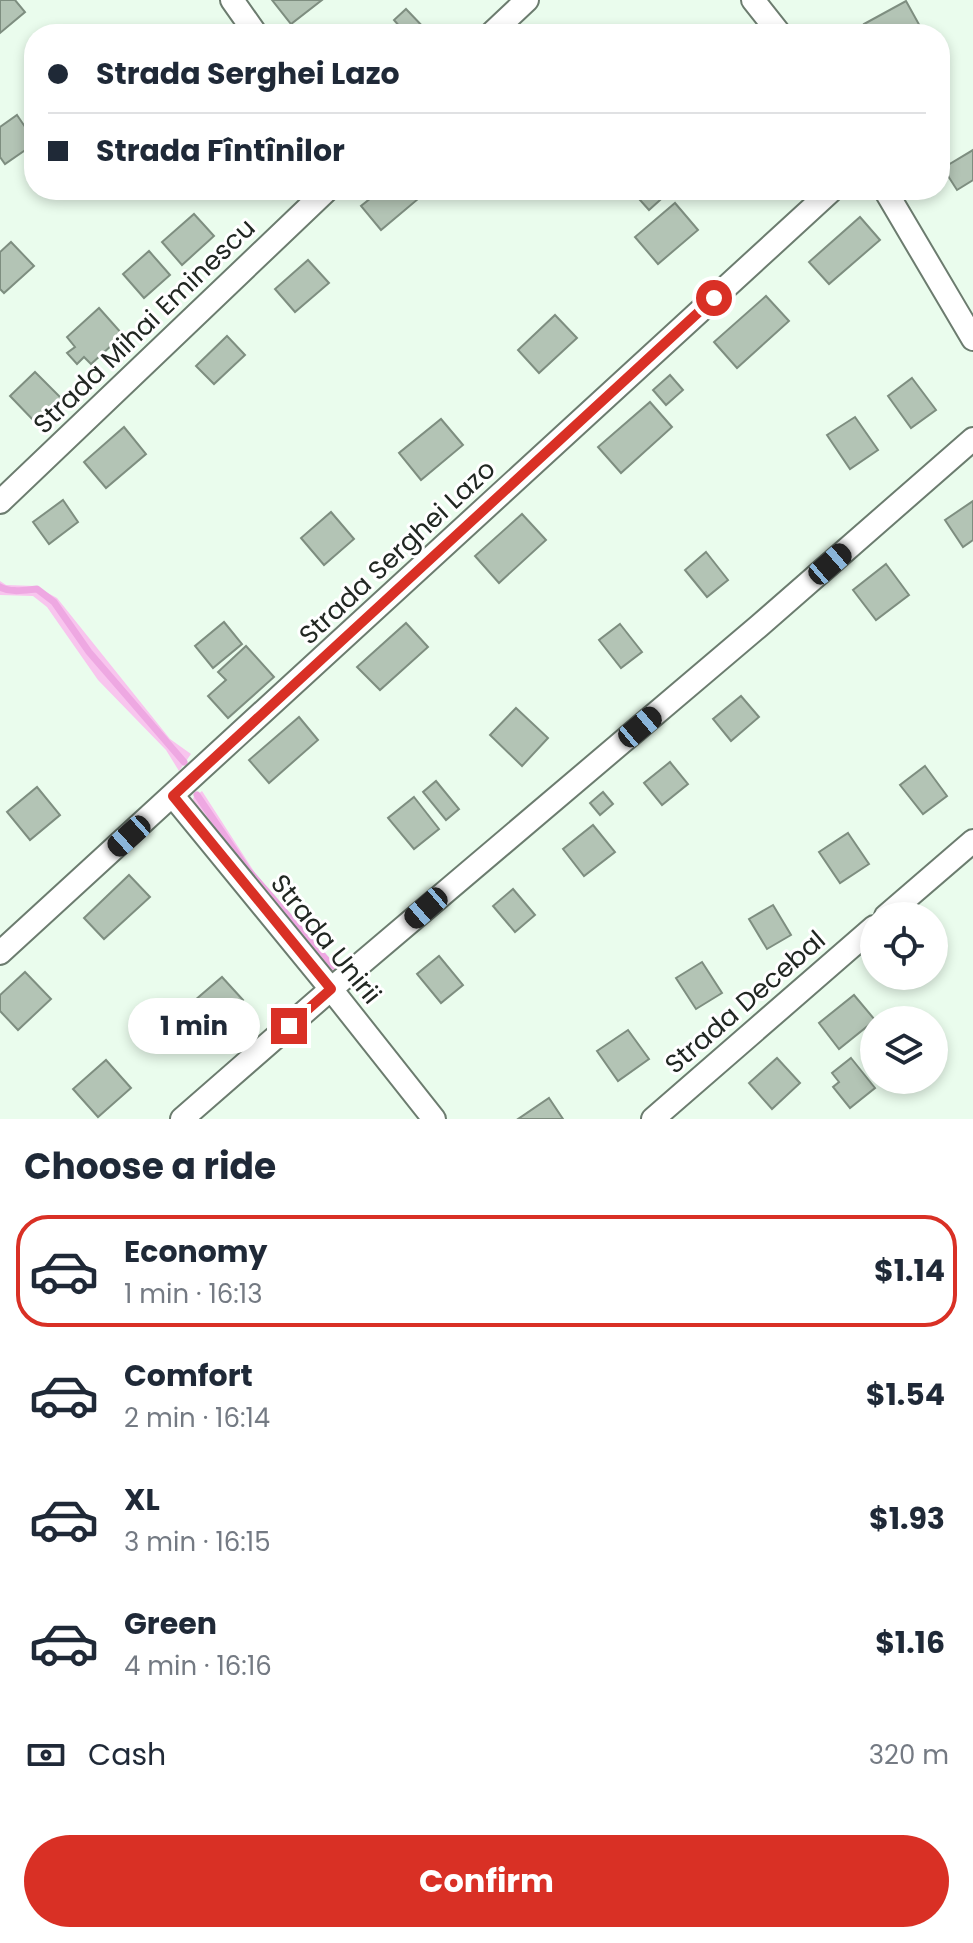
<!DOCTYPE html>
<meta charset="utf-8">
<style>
body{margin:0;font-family:Poppins,sans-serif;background:#f6f6f7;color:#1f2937;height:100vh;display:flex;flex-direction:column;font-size:30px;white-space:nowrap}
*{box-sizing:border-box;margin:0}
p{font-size:26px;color:#747a83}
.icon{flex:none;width:44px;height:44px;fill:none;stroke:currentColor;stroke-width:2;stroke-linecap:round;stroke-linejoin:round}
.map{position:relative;height:1119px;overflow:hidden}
.details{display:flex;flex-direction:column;background:#fff;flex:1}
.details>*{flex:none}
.guide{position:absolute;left:24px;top:24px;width:926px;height:176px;border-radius:32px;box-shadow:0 4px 12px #0003;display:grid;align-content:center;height:176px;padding:0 24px;background:#fff}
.buttons{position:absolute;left:860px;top:902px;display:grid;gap:16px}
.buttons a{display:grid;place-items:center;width:88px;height:88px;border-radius:50%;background:#fff;box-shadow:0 4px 12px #0003;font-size:40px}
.end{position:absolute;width:36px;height:36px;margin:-18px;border:10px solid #d93025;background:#fff;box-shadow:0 0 0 4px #fff}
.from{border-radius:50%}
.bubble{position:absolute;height:56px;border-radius:28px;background:#fff;box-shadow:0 4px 12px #0003;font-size:26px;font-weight:700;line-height:56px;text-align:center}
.car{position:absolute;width:24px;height:48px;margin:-24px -12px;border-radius:10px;box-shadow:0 0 6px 2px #0007;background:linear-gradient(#222 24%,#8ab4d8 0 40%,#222 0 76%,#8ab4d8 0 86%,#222 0)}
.guide b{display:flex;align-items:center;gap:28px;height:76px;font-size:30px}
.guide b+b{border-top:2px solid #e0e1e3}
.guide i{width:20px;height:20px;background:#1f2937}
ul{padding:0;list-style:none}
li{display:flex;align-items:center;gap:24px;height:112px;margin:0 16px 12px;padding:0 8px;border:4px solid transparent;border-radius:32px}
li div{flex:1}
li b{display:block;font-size:30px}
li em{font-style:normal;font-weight:700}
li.active{border-color:#d93025}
li>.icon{width:72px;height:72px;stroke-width:1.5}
h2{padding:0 24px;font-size:36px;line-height:96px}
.pay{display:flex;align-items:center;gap:20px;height:88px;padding:0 24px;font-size:30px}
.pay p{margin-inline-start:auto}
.button{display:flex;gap:16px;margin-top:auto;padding:16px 24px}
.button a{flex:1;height:92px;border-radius:48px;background:#d93025;color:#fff;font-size:32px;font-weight:700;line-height:92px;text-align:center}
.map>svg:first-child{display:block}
.green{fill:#f8c5ee}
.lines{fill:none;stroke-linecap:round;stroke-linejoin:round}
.stream{stroke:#eea8e2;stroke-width:7}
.building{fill:#b3c4b5;stroke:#7e8e80;stroke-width:2}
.minor-casing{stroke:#6c7c6f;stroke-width:26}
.minor{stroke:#fff;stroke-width:22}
.route{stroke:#d93025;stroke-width:10}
.labels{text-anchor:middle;stroke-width:6;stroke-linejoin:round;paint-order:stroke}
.street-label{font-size:26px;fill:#212722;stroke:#fff}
</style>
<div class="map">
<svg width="973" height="1119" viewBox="0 0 973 1119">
<rect width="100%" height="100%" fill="#eafced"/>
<g class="green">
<path d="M0 581 6 585 35 586 57 598 170 739 191 754 179 771 166 750 98 680 47 607 33 596 0 595Z"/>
<path d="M202 791 255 873 337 970 329 977 197 818 193 798Z"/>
</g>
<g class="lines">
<g class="stream">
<path d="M0 587C11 593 25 590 37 589L54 602 89 652 184 762"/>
<path d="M197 795 247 869 332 966"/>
</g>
</g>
<g class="building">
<path d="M0 0H15L25 12 0 33Z"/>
<path d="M272 0H322L291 24Z"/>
<path d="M906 1 921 28 910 34H869L864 24Z"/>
<path d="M406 9 428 32 426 34H406L394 20Z"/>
<path d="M17 115 34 140V144L5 164 0 157V127Z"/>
<path d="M973 150V180L957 190 943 168Z"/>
<path d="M381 190H410L418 199 381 230 361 206Z"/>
<path d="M631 190H669L670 191 649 210Z"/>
<path d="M675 203 698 230 658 264 635 237Z"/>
<path d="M194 214 214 236 182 265 162 242Z"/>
<path d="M860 217 880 240 829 284 809 262Z"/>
<path d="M11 242 34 266 4 293 0 289V252Z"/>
<path d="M149 251 170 275 144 298 123 274Z"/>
<path d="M308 260 329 283 295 312 275 289Z"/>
<path d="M766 296 789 321 737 368 714 342Z"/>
<path d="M99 308 123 335 91 364 84 357 77 364 67 353 75 347 67 337Z"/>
<path d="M555 315 577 338 539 373 518 350Z"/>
<path d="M227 336 245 355 214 384 196 366Z"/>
<path d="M35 372 61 398 36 423 10 396Z"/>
<path d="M670 375 683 390 666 405 653 390Z"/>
<path d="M912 378 936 410 911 428 888 396Z"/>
<path d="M650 402 672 427 621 473 598 447Z"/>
<path d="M855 417 878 450 850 469 827 435Z"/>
<path d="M441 419 463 445 421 480 399 453Z"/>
<path d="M124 427 146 454 106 488 84 462Z"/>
<path d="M63 500 78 522 49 544 33 522Z"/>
<path d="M973 501V540L963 547 945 520Z"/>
<path d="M331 512 354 539 324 565 301 538Z"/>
<path d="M522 514 546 540 499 583 475 556Z"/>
<path d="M706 552 728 580 707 597 685 570Z"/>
<path d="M886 564 909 595 876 620 853 590Z"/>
<path d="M224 622 242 644 213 668 195 646Z"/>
<path d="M406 623 428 647 380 690 357 667Z"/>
<path d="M620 624 642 652 621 668 599 640Z"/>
<path d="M246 646 274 677 228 718 208 696 226 680 218 672Z"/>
<path d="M741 696 759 717 731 741 713 719Z"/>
<path d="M516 708 548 738 522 766 490 735Z"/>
<path d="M299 717 318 740 269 783 249 760Z"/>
<path d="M670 762 688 784 662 805 644 783Z"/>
<path d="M925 766 947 796 923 814 900 785Z"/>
<path d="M436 781 459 809 446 820 423 792Z"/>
<path d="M37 787 60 815 30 840 7 812Z"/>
<path d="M603 792 613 804 600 815 590 803Z"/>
<path d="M414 797 439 829 414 849 388 818Z"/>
<path d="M593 825 615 852 584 876 563 849Z"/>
<path d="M848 833 869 864 840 883 819 852Z"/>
<path d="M129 875 150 897 104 939 84 918Z"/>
<path d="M513 889 535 915 515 932 493 906Z"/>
<path d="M773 905 791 935 767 949 749 919Z"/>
<path d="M439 956 463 985 441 1003 417 974Z"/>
<path d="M702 962 722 993 696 1009 676 978Z"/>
<path d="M25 972 51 999 18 1030 0 1011V995Z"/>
<path d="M222 977 243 1000 195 1043 173 1019Z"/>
<path d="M854 995 875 1020 839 1049 819 1023Z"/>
<path d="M628 1030 649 1059 618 1081 597 1051Z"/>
<path d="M777 1058 800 1083 772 1109 749 1083Z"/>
<path d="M851 1058 875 1088 850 1108 833 1087 839 1082 832 1073Z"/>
<path d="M106 1060 131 1088 98 1117 73 1089Z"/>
<path d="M549 1098 563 1119H518Z"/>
</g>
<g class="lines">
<defs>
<g id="minor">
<path d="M232 0 256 34"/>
<path d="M753 0 780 34"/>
<path d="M491 34 527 0"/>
<path d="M885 190 973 339"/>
<path d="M0 502 327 190"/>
<path d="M173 796 331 989 434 1119"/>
<path d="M886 916 973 841"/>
<path d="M0 953 832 190"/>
<path d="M182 1119 331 989 759 626 973 439"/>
<path d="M653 1119 874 927"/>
</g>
</defs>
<use href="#minor" class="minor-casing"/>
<use href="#minor" class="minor"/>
</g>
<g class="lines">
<path class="route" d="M289 1026 331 989 173 796 714 298"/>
</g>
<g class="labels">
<g class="street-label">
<text transform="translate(144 326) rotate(-44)" y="9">Strada Mihai Eminescu</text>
<text transform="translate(397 552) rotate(-43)" y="9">Strada Serghei Lazo</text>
<text transform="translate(326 939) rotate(51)" y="9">Strada Unirii</text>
<text transform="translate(745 1002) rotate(-41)" y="9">Strada Decebal</text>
</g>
</g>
</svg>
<div class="buttons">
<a><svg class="icon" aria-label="locate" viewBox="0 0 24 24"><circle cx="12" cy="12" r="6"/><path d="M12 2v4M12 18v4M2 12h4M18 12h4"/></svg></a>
<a><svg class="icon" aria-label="layers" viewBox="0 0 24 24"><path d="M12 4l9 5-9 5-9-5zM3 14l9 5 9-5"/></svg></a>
</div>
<i class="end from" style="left:714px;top:298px"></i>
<i class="end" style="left:289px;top:1026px"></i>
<div class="bubble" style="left:128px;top:998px;width:132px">1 min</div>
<i class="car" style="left:830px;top:564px;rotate:49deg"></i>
<i class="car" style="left:640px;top:727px;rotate:50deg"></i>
<i class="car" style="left:129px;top:836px;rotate:228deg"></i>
<i class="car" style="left:426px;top:908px;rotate:229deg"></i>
<div class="guide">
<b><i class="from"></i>Strada Serghei Lazo</b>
<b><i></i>Strada Fîntînilor</b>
</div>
</div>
<section class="details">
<h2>Choose a ride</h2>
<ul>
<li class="active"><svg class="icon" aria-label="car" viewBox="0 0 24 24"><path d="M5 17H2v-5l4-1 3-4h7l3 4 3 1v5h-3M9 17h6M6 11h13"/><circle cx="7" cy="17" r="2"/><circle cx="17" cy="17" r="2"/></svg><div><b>Economy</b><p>1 min · 16:13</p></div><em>$1.14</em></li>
<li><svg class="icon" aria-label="car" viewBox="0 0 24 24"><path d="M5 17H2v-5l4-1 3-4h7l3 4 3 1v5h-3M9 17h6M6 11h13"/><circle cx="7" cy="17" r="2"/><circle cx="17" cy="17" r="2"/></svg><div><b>Comfort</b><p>2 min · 16:14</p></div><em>$1.54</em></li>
<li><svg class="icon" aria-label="car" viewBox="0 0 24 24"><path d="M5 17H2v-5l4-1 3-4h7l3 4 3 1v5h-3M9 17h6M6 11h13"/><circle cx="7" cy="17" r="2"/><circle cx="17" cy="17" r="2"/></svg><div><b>XL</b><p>3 min · 16:15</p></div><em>$1.93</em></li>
<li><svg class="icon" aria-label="car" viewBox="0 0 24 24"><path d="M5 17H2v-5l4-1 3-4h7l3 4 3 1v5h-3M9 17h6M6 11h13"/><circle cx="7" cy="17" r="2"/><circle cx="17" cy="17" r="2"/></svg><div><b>Green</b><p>4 min · 16:16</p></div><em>$1.16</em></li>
</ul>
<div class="pay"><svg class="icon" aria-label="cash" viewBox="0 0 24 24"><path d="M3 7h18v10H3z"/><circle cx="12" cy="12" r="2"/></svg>Cash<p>320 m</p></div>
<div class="button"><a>Confirm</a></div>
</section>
